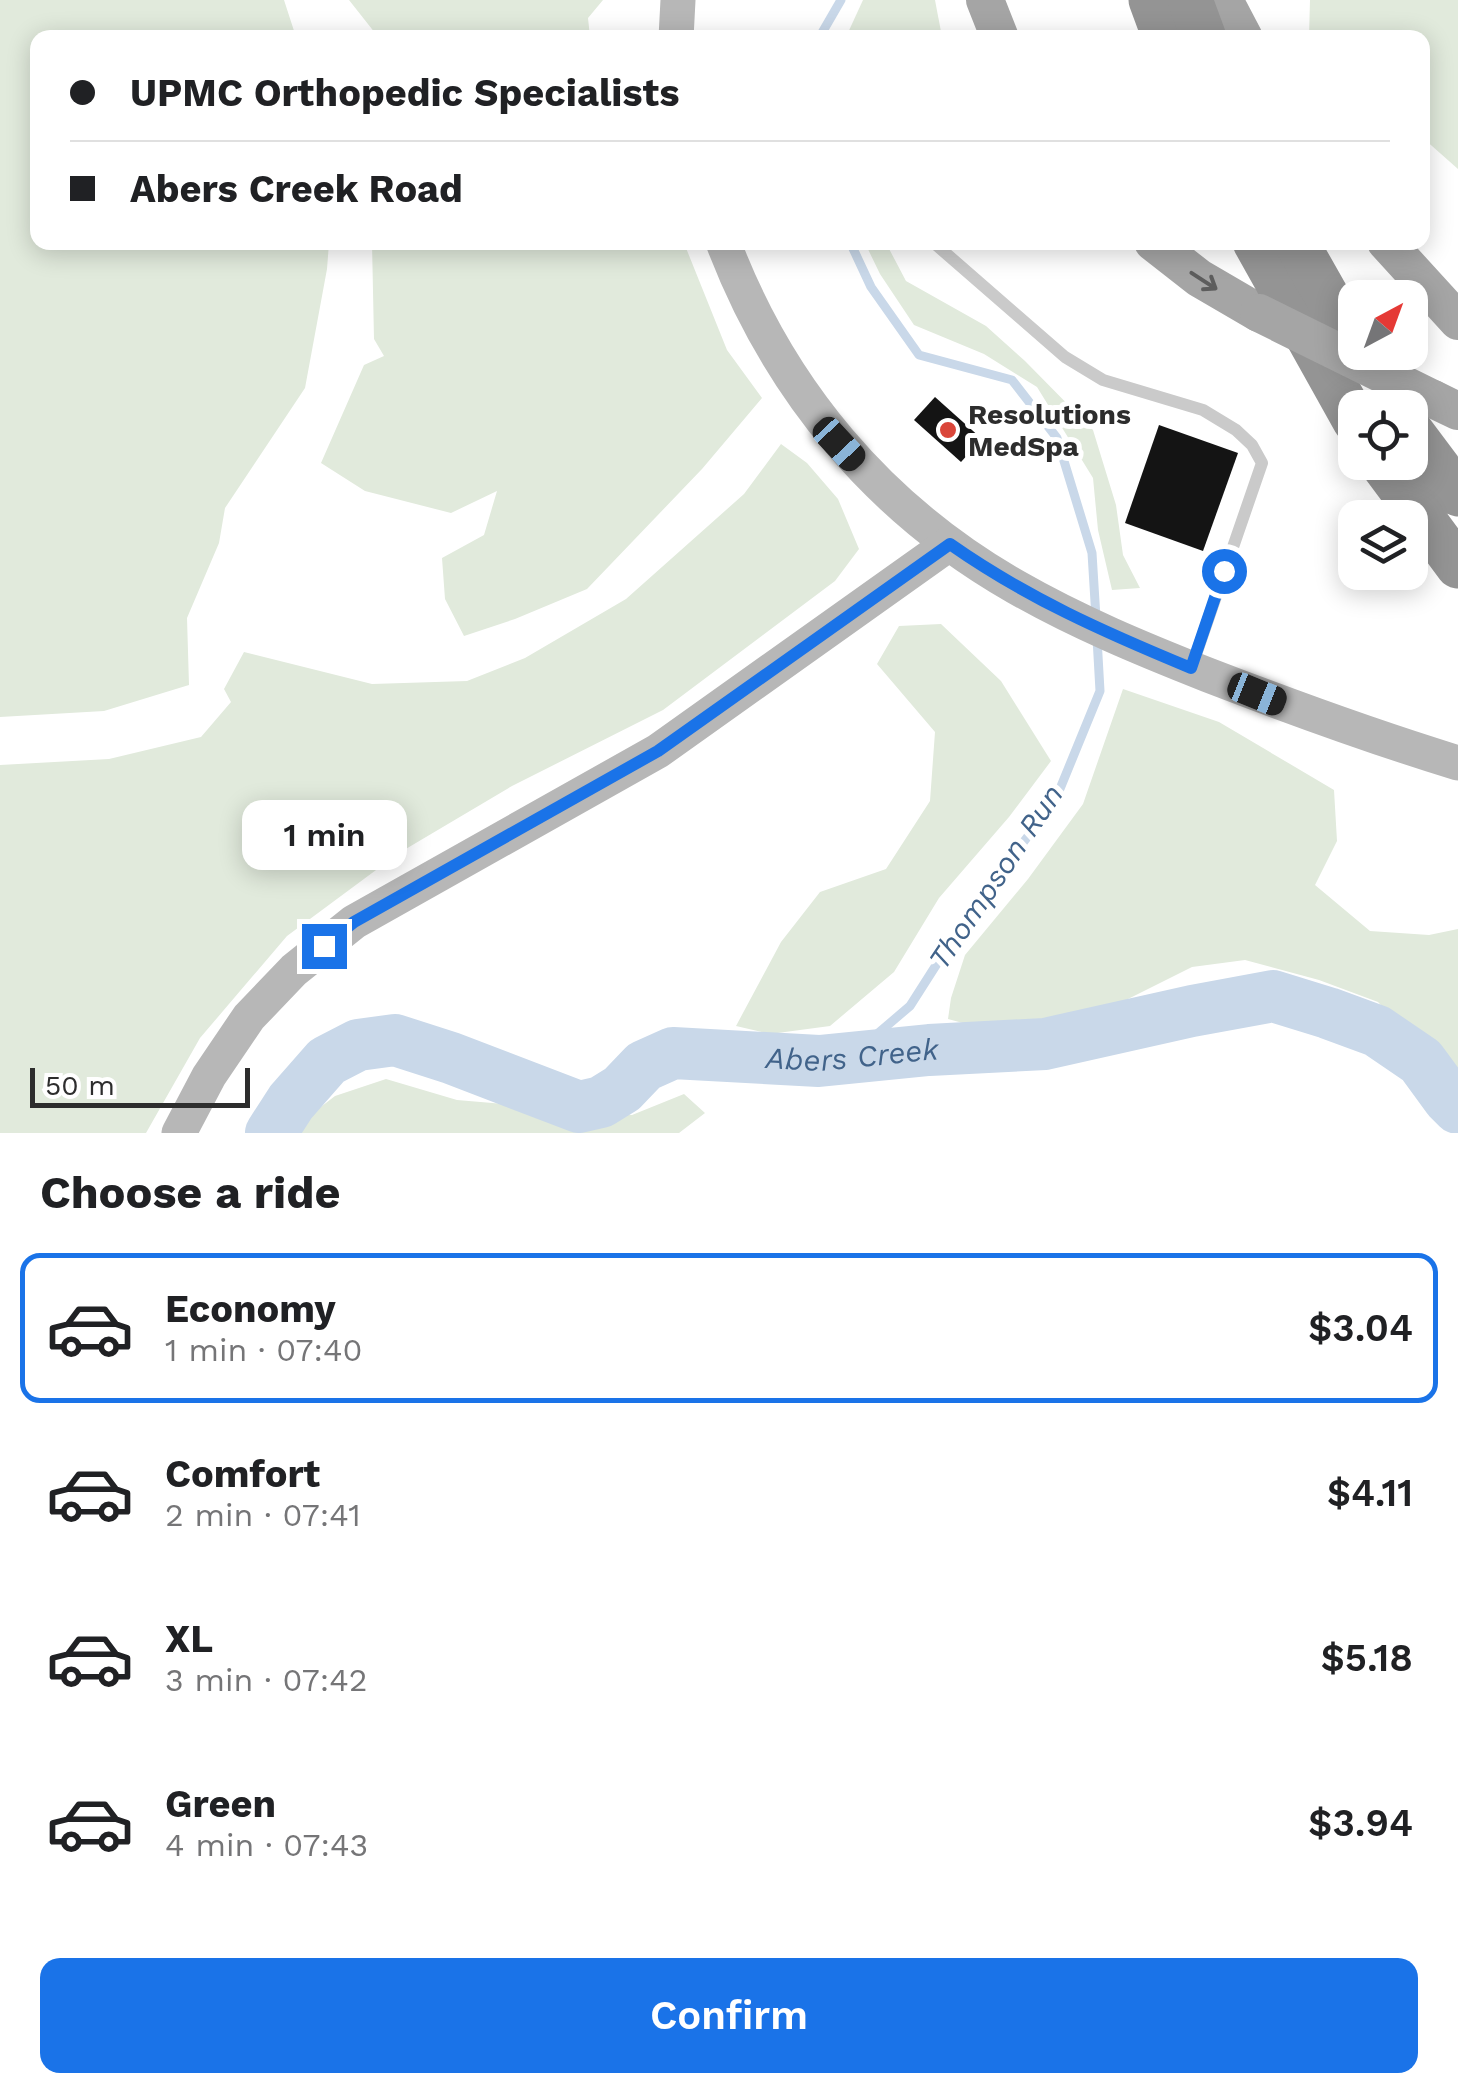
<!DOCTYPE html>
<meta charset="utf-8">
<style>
body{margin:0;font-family:"Work Sans",sans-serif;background:#f2f2f2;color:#202124;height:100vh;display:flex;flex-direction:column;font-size:38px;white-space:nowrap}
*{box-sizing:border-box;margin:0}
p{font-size:32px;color:#757577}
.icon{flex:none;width:55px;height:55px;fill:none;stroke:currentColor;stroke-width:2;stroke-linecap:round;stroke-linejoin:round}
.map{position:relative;height:1133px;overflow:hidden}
.drawer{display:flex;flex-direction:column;background:#fff;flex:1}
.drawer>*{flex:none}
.guide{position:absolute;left:30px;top:30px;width:1400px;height:220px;border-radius:20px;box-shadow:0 5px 25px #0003;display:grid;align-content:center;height:220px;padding:0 40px;background:#fff}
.needle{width:65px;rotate:41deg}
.tools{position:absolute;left:1338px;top:280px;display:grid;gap:20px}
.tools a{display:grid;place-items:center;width:90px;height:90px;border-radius:20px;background:#fff;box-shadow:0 5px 25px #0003;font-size:50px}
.scale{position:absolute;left:30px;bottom:25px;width:220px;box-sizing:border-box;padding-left:10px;border:5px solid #2d2d2d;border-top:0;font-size:28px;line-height:35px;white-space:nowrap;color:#2d2d2d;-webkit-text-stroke:8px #fff;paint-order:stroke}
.end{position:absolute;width:45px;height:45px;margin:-22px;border:12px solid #1a73e8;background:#fff;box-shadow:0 0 0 5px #fff}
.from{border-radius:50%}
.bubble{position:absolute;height:70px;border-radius:20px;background:#fff;box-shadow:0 5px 25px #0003;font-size:32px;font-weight:600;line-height:70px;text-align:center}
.car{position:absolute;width:30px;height:60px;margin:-30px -15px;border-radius:12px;box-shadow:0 0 8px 2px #0007;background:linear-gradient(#222 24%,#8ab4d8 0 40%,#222 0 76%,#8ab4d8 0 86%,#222 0)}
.guide b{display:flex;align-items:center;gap:35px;height:95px;font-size:38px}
.guide b+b{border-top:2px solid #e0e0e0}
.guide i{width:25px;height:25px;background:#202124}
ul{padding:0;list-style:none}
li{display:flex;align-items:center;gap:30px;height:150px;margin:0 20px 15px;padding:0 20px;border:5px solid transparent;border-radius:20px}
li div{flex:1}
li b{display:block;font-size:38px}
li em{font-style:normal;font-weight:600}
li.current{border-color:#1a73e8}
li>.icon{width:90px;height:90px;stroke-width:1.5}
h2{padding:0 40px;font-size:45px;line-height:120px}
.cta{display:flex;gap:20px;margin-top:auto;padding:20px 40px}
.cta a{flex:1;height:115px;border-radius:20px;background:#1a73e8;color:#fff;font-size:40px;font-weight:600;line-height:115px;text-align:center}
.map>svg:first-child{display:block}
.green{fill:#e1eadc}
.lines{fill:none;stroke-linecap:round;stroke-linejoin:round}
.stream{stroke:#c9d8e9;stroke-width:9}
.river{stroke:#c9d8e9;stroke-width:52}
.building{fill:#141414}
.lane{stroke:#cacaca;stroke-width:12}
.secondary{stroke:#b7b7b7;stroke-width:35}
.primary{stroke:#a5a5a5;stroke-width:38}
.highway{stroke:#949494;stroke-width:45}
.primary-bridge{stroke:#a5a5a5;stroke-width:38}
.oneway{stroke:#5d5d5d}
.route{stroke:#1a73e8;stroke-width:12}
.poi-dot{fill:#da463a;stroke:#fff;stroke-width:4}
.labels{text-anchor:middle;stroke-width:10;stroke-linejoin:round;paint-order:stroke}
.poi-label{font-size:28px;font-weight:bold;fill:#2d2d2d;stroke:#fff;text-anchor:start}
.water-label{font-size:30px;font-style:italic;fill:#41638a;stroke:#fff}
</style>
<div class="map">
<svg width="1458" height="1133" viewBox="0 0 1458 1133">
<rect width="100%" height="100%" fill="#fff"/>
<g class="green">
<path d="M0 0H284L296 37 38 38V242L329 243 327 269 305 388 225 508 219 543 187 618 189 685 104 711 0 717Z"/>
<path d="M349 0H603L588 18 590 37 379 38Z"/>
<path d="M863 0H935L942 37H846Z"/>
<path d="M1310 0H1458V169L1423 138 1422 38 1309 37Z"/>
<path d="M372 243H684L727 350 762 398 702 469 587 589 515 619 464 636 445 599 442 558 484 535 497 491 451 513 365 491 321 463 364 365 384 356 374 339Z"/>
<path d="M865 243H886L906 281 986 326 1025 361 1093 430 1116 505 1123 555 1140 588 1112 590 1098 530 1093 478 1037 387 984 354 914 325 880 274Z"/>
<path d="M781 444 807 463 838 499 859 549 835 581 663 710 512 786 399 853 287 936 200 1038 146 1133H0V765L109 759 201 737 231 702 224 689 244 652 372 684 467 681 525 658 626 599 744 494Z"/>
<path d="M941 624 1001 681 1051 761 1009 817 939 898 894 972 830 1026 770 1034 736 1026 781 942 820 892 886 869 930 801 935 732 877 664 899 626Z"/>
<path d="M1123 689 1219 722 1334 790 1337 841 1315 885 1370 931 1429 935 1458 929V1084L1420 1048 1378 1002 1319 980 1245 960 1192 967 1098 1014 1035 1027 1000 1033 948 1019 951 998 965 955 1028 879 1083 804Z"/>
<path d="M386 1079 457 1100 632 1115 684 1094 705 1113 679 1133H287L335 1096Z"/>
</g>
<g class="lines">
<g class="stream">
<path d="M819 38 841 0"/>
<path d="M850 242 871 287 919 355 1012 380 1057 438 1092 553 1096 618"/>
<path d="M849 1058 910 1006 970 912 1055 801 1100 691 1097 638"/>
</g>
<path class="river" id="s1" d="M271 1133 291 1102 327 1061 358 1045 395 1040 451 1058 579 1107 601 1102 622 1089 644 1066 673 1053 819 1061 929 1050 1045 1044 1192 1011 1273 996 1328 1013 1377 1031 1421 1061 1448 1098 1458 1108"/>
</g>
<g class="building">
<path d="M935 397 982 439 961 462 914 420Z"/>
<path d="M1159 425 1238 453 1203 551 1125 523Z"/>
</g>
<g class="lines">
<path class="lane" d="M934 243 1065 357 1103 380 1203 410 1236 430 1252 445 1262 463 1192 666"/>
<g class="secondary">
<path d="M676 38 678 0"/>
<path d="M723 242C779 390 879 509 1016 587 1077 622 1142 649 1208 675 1291 707 1373 737 1458 763"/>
<path d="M179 1133 209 1076 249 1017 294 970 354 922 658 751 949 544"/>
</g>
<g class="primary">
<path d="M985 0 1000 38"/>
<path d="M1224 0 1244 38"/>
<path d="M1153 242 1199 278 1259 313"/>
<path d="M1386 242 1458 321"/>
<path d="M1433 399 1458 411"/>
</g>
<g class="highway">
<path d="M1151 0 1165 38"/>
<path d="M1190 0 1204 38"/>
<path d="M1255 242 1355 421"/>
<path d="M1296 242 1355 346"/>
<path d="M1410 430 1458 494"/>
<path d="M1381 462 1458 566"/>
</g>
<path class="primary-bridge" d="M1259 313 1433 399"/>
</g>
<defs><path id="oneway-shaft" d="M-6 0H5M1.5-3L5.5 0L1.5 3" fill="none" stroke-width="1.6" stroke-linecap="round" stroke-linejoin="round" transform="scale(2.5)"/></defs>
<use class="oneway" href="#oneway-shaft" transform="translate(1204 281) rotate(33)"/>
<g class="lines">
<path class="route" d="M324 946 354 922 658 751 950 544C1027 598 1104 632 1191 668L1224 571"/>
</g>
<circle class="poi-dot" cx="948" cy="430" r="10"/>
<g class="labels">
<g class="poi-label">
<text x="968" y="424">Resolutions<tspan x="968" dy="32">MedSpa</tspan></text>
</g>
<g class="water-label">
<text transform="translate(996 877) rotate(-56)" y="10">Thompson Run</text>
<text dy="10" stroke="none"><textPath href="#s1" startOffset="650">Abers Creek</textPath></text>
</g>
</g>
</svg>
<div class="tools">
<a><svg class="needle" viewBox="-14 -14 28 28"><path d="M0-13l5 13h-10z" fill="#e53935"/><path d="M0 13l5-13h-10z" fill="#757577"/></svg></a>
<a><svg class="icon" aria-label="locate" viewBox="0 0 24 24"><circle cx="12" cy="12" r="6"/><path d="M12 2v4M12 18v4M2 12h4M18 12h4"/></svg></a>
<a><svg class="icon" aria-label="layers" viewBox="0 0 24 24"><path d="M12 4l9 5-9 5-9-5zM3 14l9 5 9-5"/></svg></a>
</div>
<div class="scale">50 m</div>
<i class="end from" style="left:1224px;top:571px"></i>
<i class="end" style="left:324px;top:946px"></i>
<div class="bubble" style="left:242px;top:800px;width:165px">1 min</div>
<i class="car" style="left:839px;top:444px;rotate:137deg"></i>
<i class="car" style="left:1257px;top:694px;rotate:112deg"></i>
<div class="guide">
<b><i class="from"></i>UPMC Orthopedic Specialists</b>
<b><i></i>Abers Creek Road</b>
</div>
</div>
<section class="drawer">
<h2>Choose a ride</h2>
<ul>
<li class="current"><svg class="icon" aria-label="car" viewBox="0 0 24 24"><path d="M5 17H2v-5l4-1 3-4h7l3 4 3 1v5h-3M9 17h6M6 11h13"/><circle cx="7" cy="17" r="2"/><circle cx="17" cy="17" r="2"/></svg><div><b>Economy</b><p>1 min · 07:40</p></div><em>$3.04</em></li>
<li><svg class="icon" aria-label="car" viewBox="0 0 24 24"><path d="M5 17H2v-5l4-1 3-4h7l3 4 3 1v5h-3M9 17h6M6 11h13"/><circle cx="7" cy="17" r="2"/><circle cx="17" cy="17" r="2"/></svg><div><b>Comfort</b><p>2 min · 07:41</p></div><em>$4.11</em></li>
<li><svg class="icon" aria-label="car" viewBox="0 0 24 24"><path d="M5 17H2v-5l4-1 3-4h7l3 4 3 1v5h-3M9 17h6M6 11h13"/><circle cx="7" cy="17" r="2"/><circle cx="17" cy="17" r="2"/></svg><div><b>XL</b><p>3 min · 07:42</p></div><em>$5.18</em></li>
<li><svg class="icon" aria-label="car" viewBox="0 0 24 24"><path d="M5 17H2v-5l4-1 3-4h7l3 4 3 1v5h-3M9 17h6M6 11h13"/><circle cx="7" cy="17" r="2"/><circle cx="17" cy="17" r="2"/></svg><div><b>Green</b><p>4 min · 07:43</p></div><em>$3.94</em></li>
</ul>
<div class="cta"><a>Confirm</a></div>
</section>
